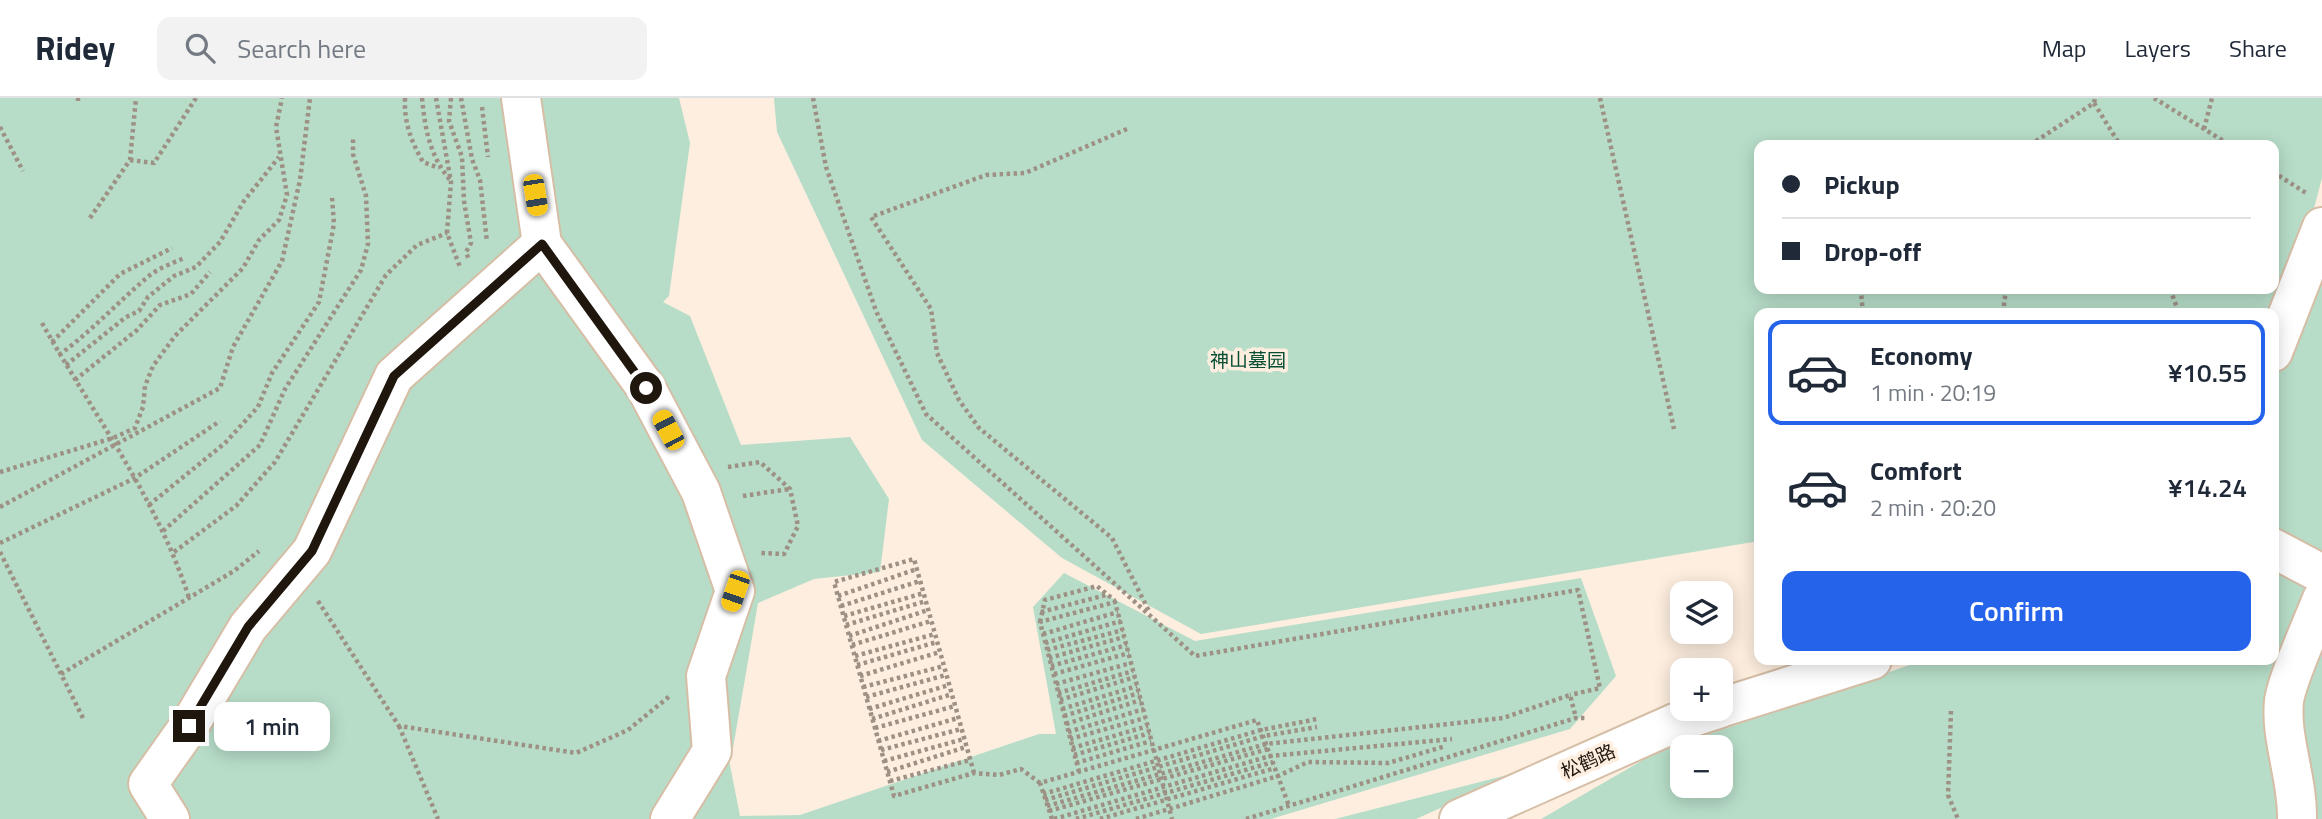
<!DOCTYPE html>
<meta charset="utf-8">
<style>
body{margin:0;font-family:"Titillium Web","Noto Sans SC",sans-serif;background:#f2f2f3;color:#1f2937;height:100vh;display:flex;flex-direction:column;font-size:26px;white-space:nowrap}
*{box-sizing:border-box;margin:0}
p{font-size:23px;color:#747a83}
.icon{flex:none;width:38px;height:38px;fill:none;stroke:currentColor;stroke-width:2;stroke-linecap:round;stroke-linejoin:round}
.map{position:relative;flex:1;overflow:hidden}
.side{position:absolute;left:1754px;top:210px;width:525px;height:357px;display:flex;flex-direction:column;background:#fff;border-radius:14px;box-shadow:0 4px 18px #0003}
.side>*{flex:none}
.hud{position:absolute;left:1754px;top:42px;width:525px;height:154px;border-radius:14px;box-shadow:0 4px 18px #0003;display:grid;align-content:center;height:154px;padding:0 28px;background:#fff}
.controls{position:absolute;left:1670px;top:483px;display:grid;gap:14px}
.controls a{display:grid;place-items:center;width:63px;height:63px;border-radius:14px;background:#fff;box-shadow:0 4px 18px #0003;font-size:35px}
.end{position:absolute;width:32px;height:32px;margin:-16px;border:9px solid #1f160e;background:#fff;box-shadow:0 0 0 4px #fff}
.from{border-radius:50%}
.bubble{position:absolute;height:49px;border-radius:14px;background:#fff;box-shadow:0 4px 18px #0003;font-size:23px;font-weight:600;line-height:49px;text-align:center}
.car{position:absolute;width:21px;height:42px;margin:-21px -10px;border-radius:9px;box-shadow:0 0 5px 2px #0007;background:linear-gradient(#f5c518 24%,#345 0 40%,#f5c518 0 76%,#345 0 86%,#f5c518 0)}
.hud b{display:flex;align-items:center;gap:24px;height:66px;font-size:26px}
.hud b+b{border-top:2px solid #e0e1e3}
.hud i{width:18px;height:18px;background:#1f2937}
ul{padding:12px 0 0;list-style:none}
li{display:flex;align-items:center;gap:21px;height:105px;margin:0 14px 10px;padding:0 14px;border:4px solid transparent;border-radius:14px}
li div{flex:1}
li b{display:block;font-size:26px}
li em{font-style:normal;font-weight:600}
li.on{border-color:#2563eb}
li>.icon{width:63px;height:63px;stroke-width:1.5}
.action{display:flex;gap:14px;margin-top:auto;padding:14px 28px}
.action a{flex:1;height:80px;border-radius:14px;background:#2563eb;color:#fff;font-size:28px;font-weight:600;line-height:80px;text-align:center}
header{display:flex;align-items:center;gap:42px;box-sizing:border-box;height:98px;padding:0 35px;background:#fff;border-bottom:2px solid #e0e1e3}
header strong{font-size:33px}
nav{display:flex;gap:38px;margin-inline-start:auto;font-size:24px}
.search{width:490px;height:63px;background:#f2f2f3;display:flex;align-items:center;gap:18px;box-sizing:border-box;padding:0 24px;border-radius:14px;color:#747a83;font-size:26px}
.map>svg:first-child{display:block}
.green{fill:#b7ddc8;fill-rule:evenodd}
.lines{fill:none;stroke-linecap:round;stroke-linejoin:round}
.minor-casing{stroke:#d6bea6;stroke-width:42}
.path{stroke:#9d9084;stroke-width:4.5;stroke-dasharray:3.5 3.5;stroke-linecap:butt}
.minor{stroke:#fff;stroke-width:38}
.route{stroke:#1f160e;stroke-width:9}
.labels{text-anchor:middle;stroke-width:7;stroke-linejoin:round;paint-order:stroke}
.park-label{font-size:19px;fill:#064e34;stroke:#fdeedf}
.street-label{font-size:19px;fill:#1f160e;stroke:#fdeedf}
</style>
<header>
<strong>Ridey</strong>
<div class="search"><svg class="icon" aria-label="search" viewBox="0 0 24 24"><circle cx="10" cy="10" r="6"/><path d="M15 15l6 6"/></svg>Search here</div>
<nav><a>Map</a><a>Layers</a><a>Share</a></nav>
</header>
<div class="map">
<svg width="2322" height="721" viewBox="0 0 2322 721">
<rect width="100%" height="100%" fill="#fdeedf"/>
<g class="green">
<path d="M0 0H679L690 45 669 198 663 204 690 218 741 347 850 339 889 401 880 474 814 481 758 505 733 650 728 657 740 718 800 717 1039 636H1056L1033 509 1064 475 1195 543 1581 480 1616 578 1570 631 1271 721H0Z"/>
<path d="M774 0H2322V80L2308 133 2273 215H1759V443L1201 536 1062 460 922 342 777 34ZM1759 47H2273V191H1759Z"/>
<path d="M2322 173V721H1541L1655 655 1924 562H2273V284ZM1682 649H1720V688H1682Z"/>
<path d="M1523 673 1416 721H1335Z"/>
</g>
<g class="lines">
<defs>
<g id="minor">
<path d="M521 0 542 146 646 290 701 394 735 493 706 578 712 653 670 721"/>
<path d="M2273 254 2322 129"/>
<path d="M2273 450 2322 476"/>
<path d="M1720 610 1872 562"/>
<path d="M170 721 148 686 189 628 248 529 312 453 394 278 542 146"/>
<path d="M1459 721 1675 625 1718 611"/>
<path d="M2297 721C2298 681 2280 640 2284 603 2287 581 2313 524 2322 501"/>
</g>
</defs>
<use href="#minor" class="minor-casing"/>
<g class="path">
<path d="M78 0V3"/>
<path d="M405 0C404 25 411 43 423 64L439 70"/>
<path d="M422 0C425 31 430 59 451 83"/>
<path d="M436 0 451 84 447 135 460 169"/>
<path d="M451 0 449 23 462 59 464 103 471 145 466 154 469 162"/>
<path d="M461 0 472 61 480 82 487 144"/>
<path d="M813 0 826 69 876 213 926 316 1195 558 1578 492 1600 590 1570 597"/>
<path d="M1600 0 1674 331"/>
<path d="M2154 0 2230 47"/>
<path d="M2094 5 2120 47"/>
<path d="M482 9 488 59"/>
<path d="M0 29 23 73"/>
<path d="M1127 31 1025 75 986 77 871 119 931 211 937 255 959 302 979 330 1112 440 1150 515"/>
<path d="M2204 31 2212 0"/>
<path d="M2030 47 2094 5 2095 0"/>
<path d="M130 62 154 65 196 0"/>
<path d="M2273 74 2306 95"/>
<path d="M90 120 130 62 136 0"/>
<path d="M2170 191 2179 215"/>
<path d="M1863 215 1861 194 1863 191"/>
<path d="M2003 215 2006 191"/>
<path d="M42 225C93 316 157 400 189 500"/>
<path d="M52 244 120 176 172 150"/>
<path d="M59 257C92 233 119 203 150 177 159 170 173 165 184 160"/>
<path d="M66 267 126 219 139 213 148 199 174 178 196 169 220 144 244 103 279 59"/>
<path d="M75 282 137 232 160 207 191 196 210 174"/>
<path d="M728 369 760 364 790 391 798 428 784 456 760 455"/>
<path d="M0 374 113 340 135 330 143 309 145 288 153 268 175 238 243 170 259 142 279 122 287 97 276 29 282 0"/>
<path d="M743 398 789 391"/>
<path d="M149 407 225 345 258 309 272 275 319 204 334 126 332 99"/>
<path d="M0 409 220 290 233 249 282 163 300 82 310 0"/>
<path d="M163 433 260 347 285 291 361 172 368 146 366 98 353 56V39"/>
<path d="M0 445 135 380 220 323"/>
<path d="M0 454 84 622"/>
<path d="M174 454 236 408 275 364 386 177 417 147 447 135"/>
<path d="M838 498 917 471"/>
<path d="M318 503 399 628 576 655 628 632 671 597"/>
<path d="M841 508 920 483"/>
<path d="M1041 514 1106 497"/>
<path d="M844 518 924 495"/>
<path d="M1040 524 1045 502 1097 488 1115 503"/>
<path d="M846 527 926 503"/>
<path d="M1043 536 1118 514"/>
<path d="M849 538 928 512"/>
<path d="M1045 545 1121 523"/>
<path d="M852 547 931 523"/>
<path d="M1047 552 1123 532"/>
<path d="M855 558 935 536"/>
<path d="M1049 560 1124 539"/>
<path d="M857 567 937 544"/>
<path d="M1051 568 1127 547"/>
<path d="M61 576 234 473 259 453"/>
<path d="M1054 576 1129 555"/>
<path d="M860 578 940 554"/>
<path d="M1056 586 1131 565"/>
<path d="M863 589 944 568"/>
<path d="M1058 595 1133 573"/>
<path d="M866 599 946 577"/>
<path d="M1060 602 1135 579"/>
<path d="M869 611 949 587"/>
<path d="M1062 611 1137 588"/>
<path d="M1951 613 1948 697 1958 721"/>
<path d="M1064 618 1139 595"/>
<path d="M872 621 952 596"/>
<path d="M1066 626 1141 602"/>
<path d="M399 628 438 721"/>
<path d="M875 630 955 608"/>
<path d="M1068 634 1144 611"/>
<path d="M1070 641 1145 620"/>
<path d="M878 643 958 620"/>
<path d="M1072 650 1148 628"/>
<path d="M881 652 961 631"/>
<path d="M1074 657 1150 635"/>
<path d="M884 663 964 641"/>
<path d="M1076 665 1151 643"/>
<path d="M887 674 966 649"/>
<path d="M1079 674 1040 524 1115 504 1172 721"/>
<path d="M974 675 914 461 834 484 894 698 974 675 999 677 1021 671 1040 685"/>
<path d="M890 683 970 662"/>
<path d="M1043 696 1261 632 1317 621"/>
<path d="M1045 702 1264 638 1317 629"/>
<path d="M1047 708 1266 646 1503 620 1570 597 1576 620"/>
<path d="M1049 713 1268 651"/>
<path d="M1052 721 1040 685 1257 622 1289 708"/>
<path d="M1054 721 1270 658 1452 641"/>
<path d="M1076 721 1273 664"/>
<path d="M1100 721 1275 670"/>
<path d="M1136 721 1278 678 1308 664 1388 665 1446 648"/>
<path d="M1246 721 1576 620H1587"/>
</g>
<use href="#minor" class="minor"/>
</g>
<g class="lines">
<path class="route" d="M189 628 248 529 312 453 394 278 542 146 646 290"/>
</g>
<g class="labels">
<g class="park-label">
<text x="1248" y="269">神山墓园</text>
</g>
<g class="street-label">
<text transform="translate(1588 663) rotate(-24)" y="7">松鹤路</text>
</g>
</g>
</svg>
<div class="controls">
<a><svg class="icon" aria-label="layers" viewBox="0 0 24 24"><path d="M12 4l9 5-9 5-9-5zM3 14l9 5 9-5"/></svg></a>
<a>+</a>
<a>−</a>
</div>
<i class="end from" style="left:646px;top:290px"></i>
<i class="end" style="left:189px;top:628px"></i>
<div class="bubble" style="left:214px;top:604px;width:116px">1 min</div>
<i class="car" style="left:535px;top:97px;rotate:171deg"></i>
<i class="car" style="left:668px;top:332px;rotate:332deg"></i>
<i class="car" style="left:735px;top:493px;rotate:199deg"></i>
<div class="hud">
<b><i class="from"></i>Pickup</b>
<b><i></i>Drop-off</b>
</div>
<section class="side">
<ul>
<li class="on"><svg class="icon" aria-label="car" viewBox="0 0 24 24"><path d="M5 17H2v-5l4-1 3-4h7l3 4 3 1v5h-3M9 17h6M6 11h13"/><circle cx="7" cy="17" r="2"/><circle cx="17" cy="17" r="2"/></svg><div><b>Economy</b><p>1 min · 20:19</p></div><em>¥10.55</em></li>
<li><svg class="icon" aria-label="car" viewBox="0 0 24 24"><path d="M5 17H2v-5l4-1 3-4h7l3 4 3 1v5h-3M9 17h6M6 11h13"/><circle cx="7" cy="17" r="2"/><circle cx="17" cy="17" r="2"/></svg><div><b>Comfort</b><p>2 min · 20:20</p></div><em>¥14.24</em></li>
</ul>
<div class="action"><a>Confirm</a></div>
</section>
</div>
